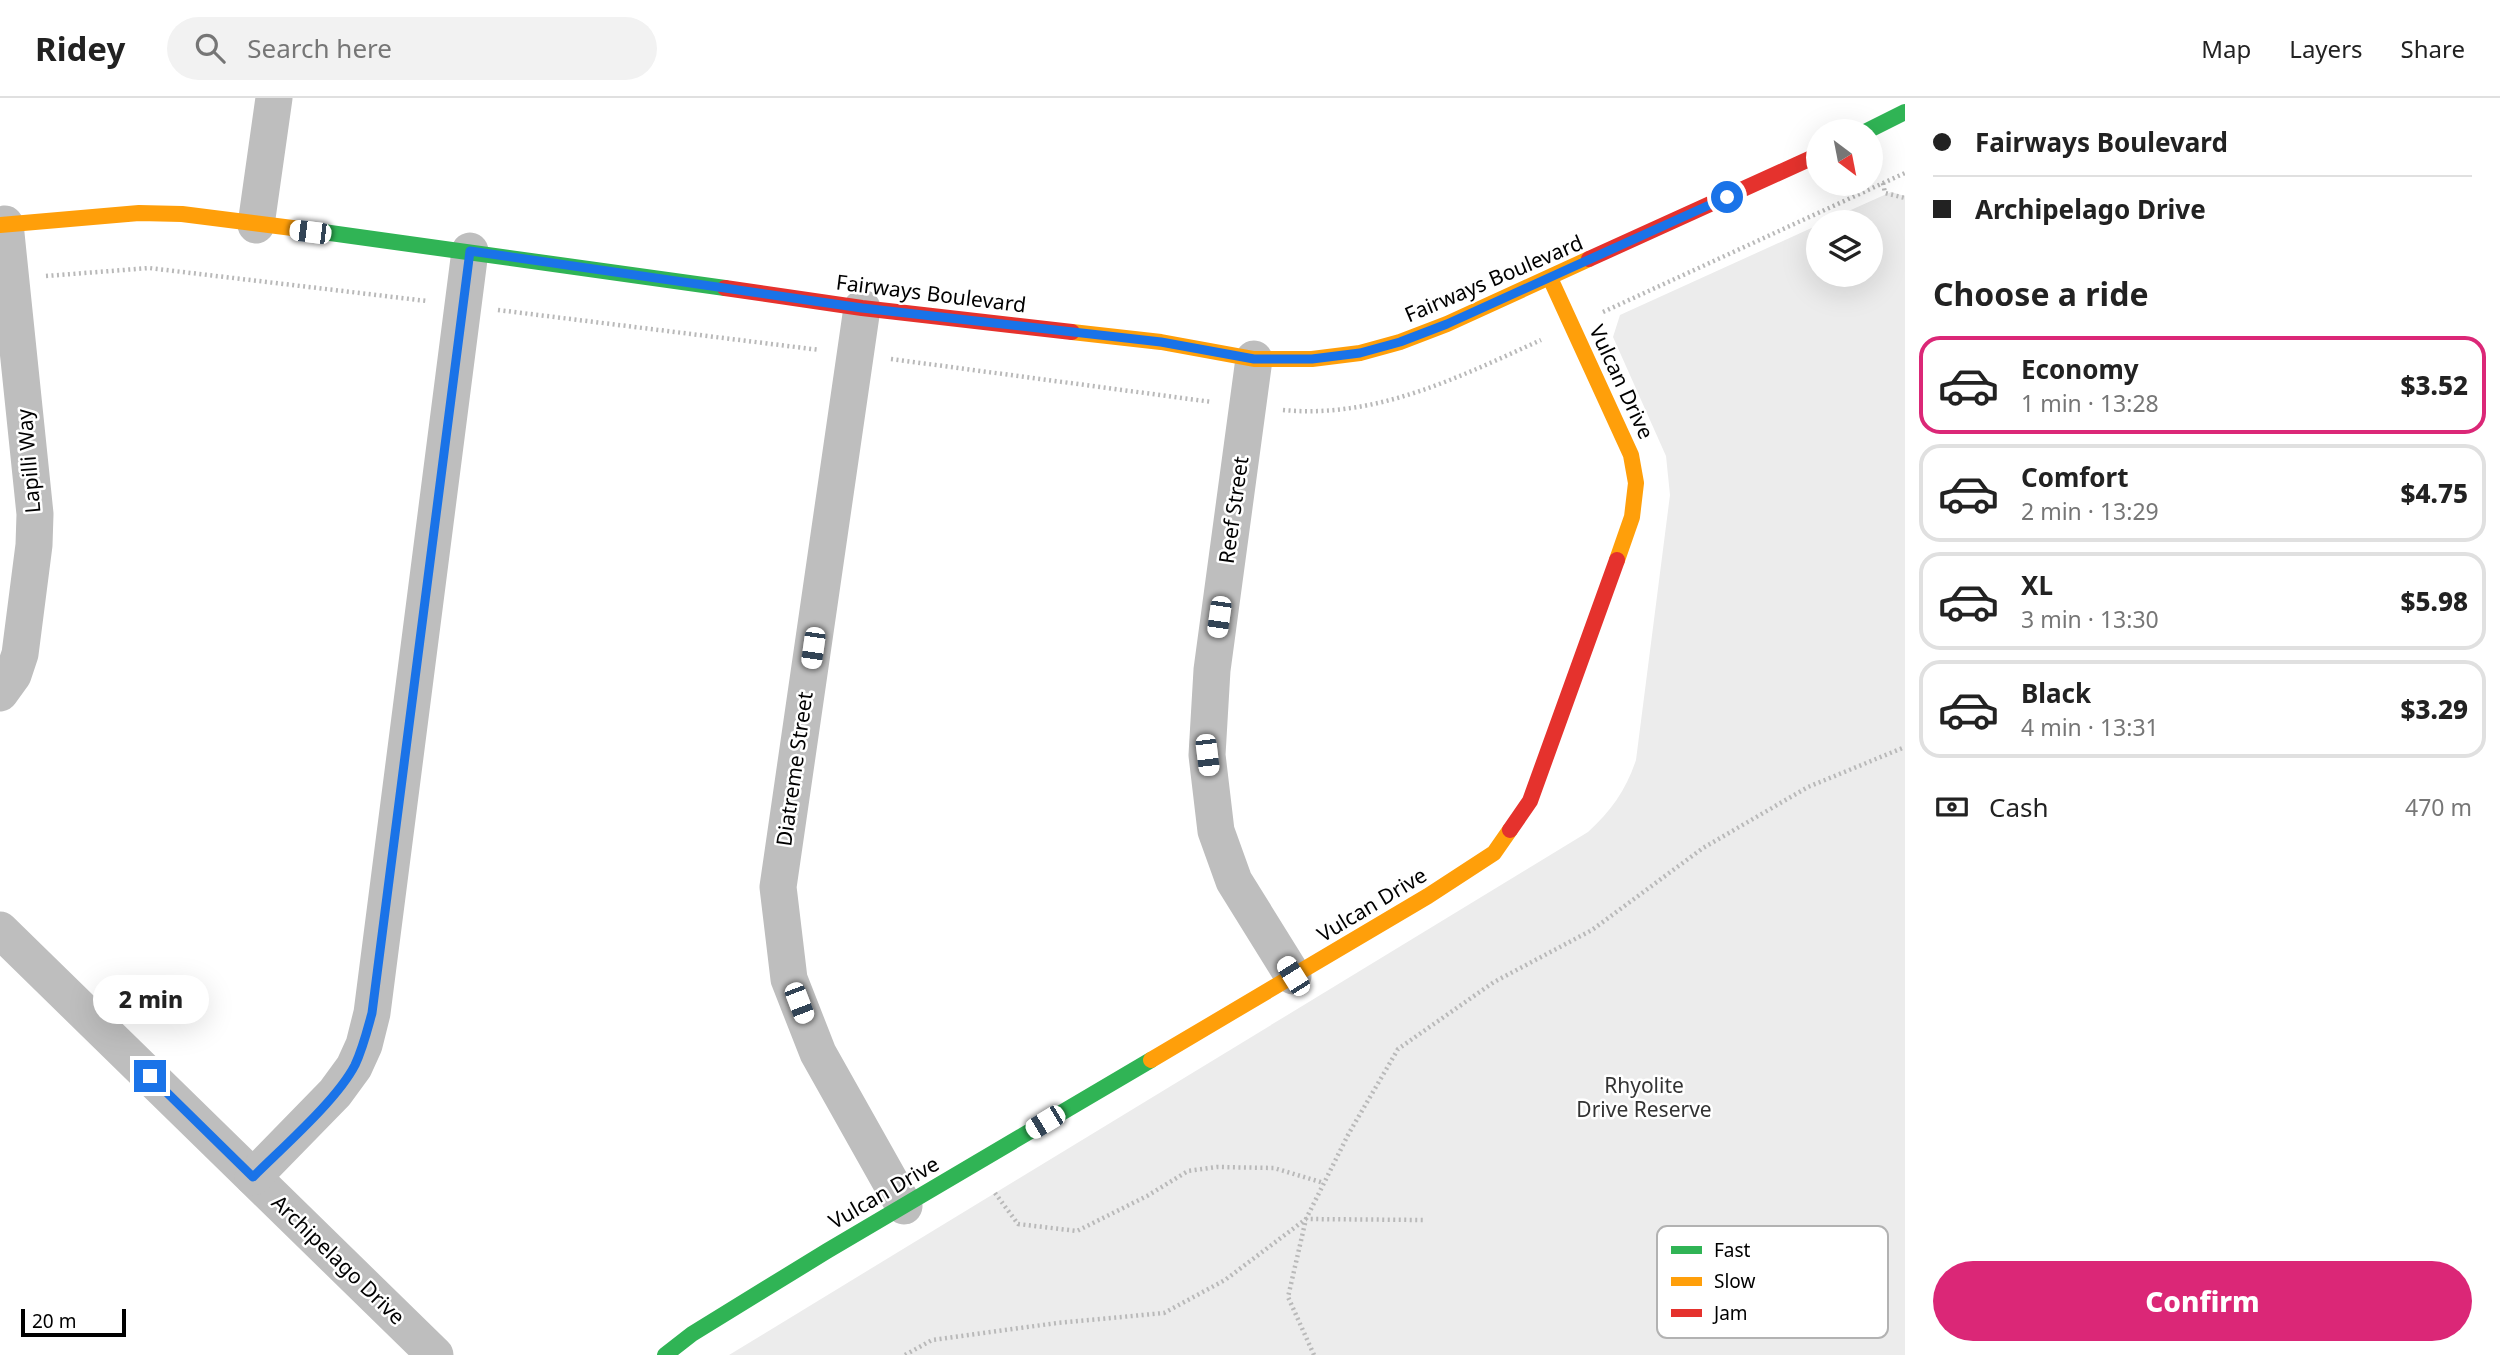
<!DOCTYPE html>
<meta charset="utf-8">
<style>
body{margin:0;font-family:"Noto Sans",sans-serif;background:#f2f2f2;color:#222;height:100vh;display:flex;flex-direction:column;font-size:26px;white-space:nowrap}
*{box-sizing:border-box;margin:0}
p{font-size:23px;color:#767676}
.icon{flex:none;width:38px;height:38px;fill:none;stroke:currentColor;stroke-width:2;stroke-linecap:round;stroke-linejoin:round}
.map{position:relative;flex:1;overflow:hidden}
.side{display:flex;flex-direction:column;background:#fff;width:595px}
.side>*{flex:none}
.guide{display:grid;align-content:center;height:154px;padding:0 28px;background:#fff}
.needle{width:46px;rotate:148deg}
.tools{position:absolute;left:1806px;top:21px;display:grid;gap:14px}
.tools a{display:grid;place-items:center;width:77px;height:77px;border-radius:50%;background:#fff;box-shadow:0 7px 28px #0002;font-size:35px}
.scale{position:absolute;left:21px;bottom:18px;width:105px;box-sizing:border-box;padding-left:7px;border:4px solid #000;border-top:0;font-size:19px;line-height:24px;white-space:nowrap;color:#000;-webkit-text-stroke:5px #fff;paint-order:stroke}
.end{position:absolute;width:32px;height:32px;margin:-16px;border:9px solid #1a73e8;background:#fff;box-shadow:0 0 0 4px #fff}
.from{border-radius:50%}
.bubble{position:absolute;height:49px;border-radius:24px;background:#fff;box-shadow:0 7px 28px #0002;font-size:23px;font-weight:800;line-height:49px;text-align:center}
.car{position:absolute;width:21px;height:42px;margin:-21px -10px;border-radius:9px;box-shadow:0 0 5px 2px #0007;background:linear-gradient(#fff 24%,#345 0 40%,#fff 0 76%,#345 0 86%,#fff 0)}
.guide b{display:flex;align-items:center;gap:24px;height:66px;font-size:26px}
.guide b+b{border-top:2px solid #e0e0e0}
.guide i{width:18px;height:18px;background:#222}
ul{padding:0;list-style:none}
li{display:flex;align-items:center;gap:21px;height:98px;margin:0 14px 10px;padding:0 14px;border:4px solid #e0e0e0;border-radius:21px}
li div{flex:1}
li b{display:block;font-size:26px}
li em{font-style:normal;font-weight:800}
li.selected{border-color:#db2777}
li>.icon{width:63px;height:63px;stroke-width:1.5}
h2{padding:0 28px;font-size:32px;line-height:84px}
.pay{display:flex;align-items:center;gap:18px;height:77px;padding:0 28px;font-size:26px}
.pay p{margin-inline-start:auto}
.cta{display:flex;gap:14px;margin-top:auto;padding:14px 28px}
.cta a{flex:1;height:80px;border-radius:42px;background:#db2777;color:#fff;font-size:28px;font-weight:800;line-height:80px;text-align:center}
header{display:flex;align-items:center;gap:42px;box-sizing:border-box;height:98px;padding:0 35px;background:#fff;border-bottom:2px solid #e0e0e0}
header strong{font-size:33px}
nav{display:flex;gap:38px;margin-inline-start:auto;font-size:24px}
.search{width:490px;height:63px;background:#f2f2f2;display:flex;align-items:center;gap:18px;box-sizing:border-box;padding:0 24px;border-radius:38px;color:#767676;font-size:26px}
main{display:flex;flex:1;min-height:0}
.map>svg:first-child{display:block}
.green{fill:#ececec}
.lines{fill:none;stroke-linecap:round;stroke-linejoin:round}
.path{stroke:#b9b9b9;stroke-width:4.5;stroke-dasharray:2 3.5;stroke-linecap:butt}
.street{stroke:#bebebe;stroke-width:37}
.fast{stroke:#30b455;stroke-width:16}
.slow{stroke:#ff9f0a;stroke-width:16}
.jam{stroke:#e5322d;stroke-width:16}
.route{stroke:#1a73e8;stroke-width:9}
.labels{text-anchor:middle;stroke-width:5;stroke-linejoin:round;paint-order:stroke}
.street-label{font-size:21px;fill:#000;stroke:#fff}
.park-label{font-size:21px;fill:#333;stroke:#fff}
.key{fill:#fff;stroke:#b2b2b2;stroke-width:2}
.key-label{font-size:19px;fill:#000}
</style>
<header>
<strong>Ridey</strong>
<div class="search"><svg class="icon" aria-label="search" viewBox="0 0 24 24"><circle cx="10" cy="10" r="6"/><path d="M15 15l6 6"/></svg>Search here</div>
<nav><a>Map</a><a>Layers</a><a>Share</a></nav>
</header>
<main>
<div class="map">
<svg width="1905" height="1257" viewBox="0 0 1905 1257">
<rect width="100%" height="100%" fill="#fff"/>
<path class="green" d="M1891 94 1905 98V1257H729L1588 734C1611 713 1626 692 1636 662L1670 397 1666 358 1613 239 1620 217 1818 127V177H1871V124H1824Z"/>
<g class="lines">
<g class="path">
<path d="M1883 85 1885 95 1905 100"/>
<path d="M46 178 149 170 427 203"/>
<path d="M498 212 820 252"/>
<path d="M1603 214 1905 75"/>
<path d="M891 261 1212 304"/>
<path d="M1283 312C1376 321 1459 279 1541 242"/>
<path d="M995 1095 1018 1126 1077 1133 1147 1098 1188 1073 1217 1069 1274 1070 1324 1085"/>
<path d="M905 1257 932 1242 1057 1225 1164 1215 1225 1182 1306 1121 1423 1122"/>
<path d="M1314 1257 1288 1199 1306 1121 1349 1035 1398 951 1494 884 1592 832 1703 750 1808 689 1905 649"/>
</g>
<g class="street">
<path d="M256 127 274 0"/>
<path d="M862 210 778 789 789 881 818 955 904 1108"/>
<path d="M1254 261 1212 572 1207 657 1216 733 1234 783 1293 878"/>
<path d="M0 595 13 577 20 556 34 447 35 416 5 126"/>
<path d="M0 832 435 1257"/>
<path d="M253 1079 335 995 354 969 364 947 372 915 470 153"/>
</g>
<g class="fast">
<path d="M1867 33 1905 14"/>
<path d="M316 133 725 190"/>
<path d="M665 1257 692 1236 827 1153 1151 962"/>
</g>
<g class="slow">
<path d="M0 127 139 115 182 116 316 133"/>
<path d="M1550 180 1631 357 1636 385 1632 419 1617 462"/>
<path d="M1072 234 1161 244 1254 261H1312L1360 255 1400 244 1447 226 1589 161"/>
<path d="M1151 962 1428 798 1494 755 1510 732"/>
</g>
<g class="jam">
<path d="M1589 161 1818 57"/>
<path d="M725 190 862 210 1072 234"/>
<path d="M1510 732 1530 703 1617 462"/>
</g>
</g>
<g class="lines">
<path class="route" d="M150 978 253 1079C283 1049 337 1002 355 967 363 950 367 933 372 915L470 153 862 210 1161 244 1254 261H1312L1360 255 1400 244 1447 226 1727 99"/>
</g>
<g class="labels">
<g class="street-label">
<text transform="translate(1494 181) rotate(-23)" y="7">Fairways Boulevard</text>
<text transform="translate(931 196) rotate(7)" y="7">Fairways Boulevard</text>
<text transform="translate(1621 284) rotate(65)" y="7">Vulcan Drive</text>
<text transform="translate(29 363) rotate(-95)" y="7">Lapilli Way</text>
<text transform="translate(1234 412) rotate(-82)" y="7">Reef Street</text>
<text transform="translate(795 671) rotate(-82)" y="7">Diatreme Street</text>
<text transform="translate(1372 807) rotate(-31)" y="7">Vulcan Drive</text>
<text transform="translate(884 1095) rotate(-30)" y="7">Vulcan Drive</text>
<text transform="translate(338 1162) rotate(44)" y="7">Archipelago Drive</text>
</g>
<g class="park-label">
<text x="1644" y="995">Rhyolite<tspan x="1644" dy="24">Drive Reserve</tspan></text>
</g>
</g>
<rect x="1657" y="1128" width="231" height="112" rx="10" class="key"/>
<rect x="1671" y="1148" width="31" height="8" fill="#30b455"/>
<rect x="1671" y="1179" width="31" height="9" fill="#ff9f0a"/>
<rect x="1671" y="1211" width="31" height="8" fill="#e5322d"/>
<g class="key-label">
<text x="1714" y="1159">Fast</text>
<text x="1714" y="1190">Slow</text>
<text x="1714" y="1222">Jam</text>
</g>
</svg>
<div class="tools">
<a><svg class="needle" viewBox="-14 -14 28 28"><path d="M0-13l5 13h-10z" fill="#e53935"/><path d="M0 13l5-13h-10z" fill="#767676"/></svg></a>
<a><svg class="icon" aria-label="layers" viewBox="0 0 24 24"><path d="M12 4l9 5-9 5-9-5zM3 14l9 5 9-5"/></svg></a>
</div>
<div class="scale">20 m</div>
<i class="end from" style="left:1727px;top:99px"></i>
<i class="end" style="left:150px;top:978px"></i>
<div class="bubble" style="left:93px;top:877px;width:116px">2 min</div>
<i class="car" style="left:310px;top:134px;rotate:277deg"></i>
<i class="car" style="left:1219px;top:519px;rotate:188deg"></i>
<i class="car" style="left:813px;top:550px;rotate:188deg"></i>
<i class="car" style="left:1207px;top:657px;rotate:173deg"></i>
<i class="car" style="left:1293px;top:878px;rotate:328deg"></i>
<i class="car" style="left:799px;top:905px;rotate:159deg"></i>
<i class="car" style="left:1045px;top:1024px;rotate:239deg"></i>
</div>
<section class="side">
<div class="guide">
<b><i class="from"></i>Fairways Boulevard</b>
<b><i></i>Archipelago Drive</b>
</div>
<h2>Choose a ride</h2>
<ul>
<li class="selected"><svg class="icon" aria-label="car" viewBox="0 0 24 24"><path d="M5 17H2v-5l4-1 3-4h7l3 4 3 1v5h-3M9 17h6M6 11h13"/><circle cx="7" cy="17" r="2"/><circle cx="17" cy="17" r="2"/></svg><div><b>Economy</b><p>1 min · 13:28</p></div><em>$3.52</em></li>
<li><svg class="icon" aria-label="car" viewBox="0 0 24 24"><path d="M5 17H2v-5l4-1 3-4h7l3 4 3 1v5h-3M9 17h6M6 11h13"/><circle cx="7" cy="17" r="2"/><circle cx="17" cy="17" r="2"/></svg><div><b>Comfort</b><p>2 min · 13:29</p></div><em>$4.75</em></li>
<li><svg class="icon" aria-label="car" viewBox="0 0 24 24"><path d="M5 17H2v-5l4-1 3-4h7l3 4 3 1v5h-3M9 17h6M6 11h13"/><circle cx="7" cy="17" r="2"/><circle cx="17" cy="17" r="2"/></svg><div><b>XL</b><p>3 min · 13:30</p></div><em>$5.98</em></li>
<li><svg class="icon" aria-label="car" viewBox="0 0 24 24"><path d="M5 17H2v-5l4-1 3-4h7l3 4 3 1v5h-3M9 17h6M6 11h13"/><circle cx="7" cy="17" r="2"/><circle cx="17" cy="17" r="2"/></svg><div><b>Black</b><p>4 min · 13:31</p></div><em>$3.29</em></li>
</ul>
<div class="pay"><svg class="icon" aria-label="cash" viewBox="0 0 24 24"><path d="M3 7h18v10H3z"/><circle cx="12" cy="12" r="2"/></svg>Cash<p>470 m</p></div>
<div class="cta"><a>Confirm</a></div>
</section>
</main>
